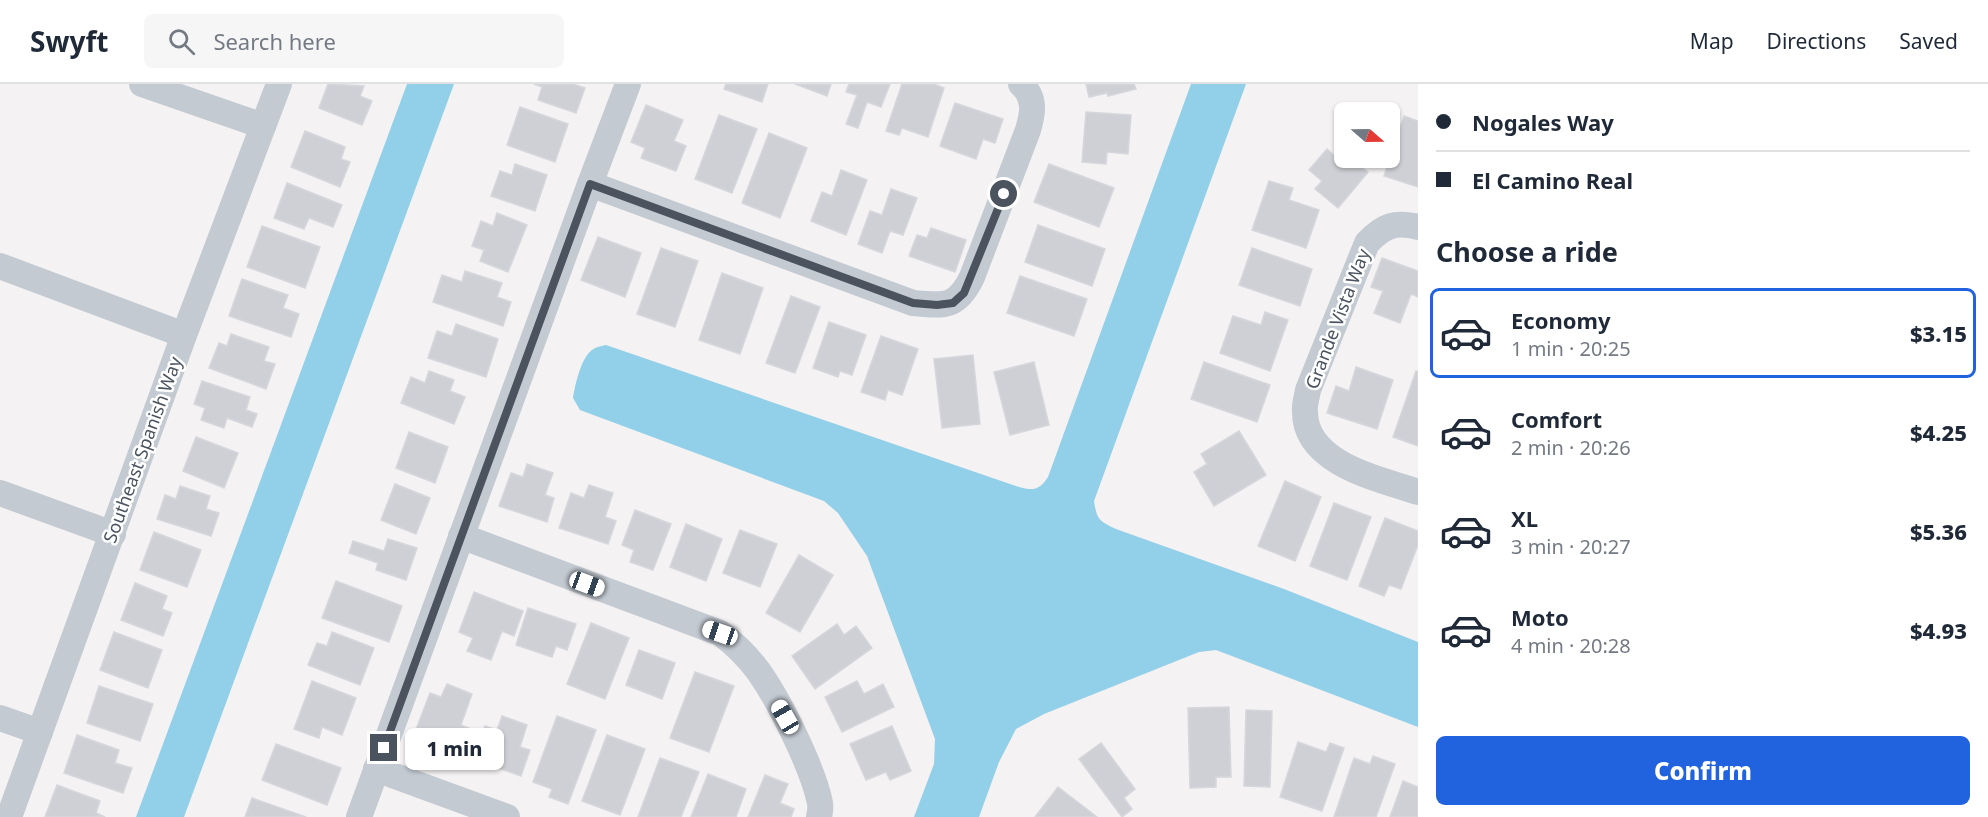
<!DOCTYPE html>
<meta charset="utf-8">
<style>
body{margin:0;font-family:"Noto Sans",sans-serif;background:#f6f6f7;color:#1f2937;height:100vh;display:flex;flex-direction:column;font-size:22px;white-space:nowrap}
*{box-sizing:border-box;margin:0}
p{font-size:20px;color:#747a83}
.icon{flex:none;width:33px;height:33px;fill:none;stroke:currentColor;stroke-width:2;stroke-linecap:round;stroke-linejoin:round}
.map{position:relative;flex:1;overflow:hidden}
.sheet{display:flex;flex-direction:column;background:#fff;width:570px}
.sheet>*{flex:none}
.hud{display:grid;align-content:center;height:132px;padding:0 18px;background:#fff}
.needle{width:39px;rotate:110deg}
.controls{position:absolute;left:1334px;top:18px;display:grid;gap:12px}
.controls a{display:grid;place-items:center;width:66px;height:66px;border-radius:9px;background:#fff;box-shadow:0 2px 4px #0004;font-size:30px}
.end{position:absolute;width:27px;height:27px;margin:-14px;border:8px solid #4a535e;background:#fff;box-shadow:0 0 0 3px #fff}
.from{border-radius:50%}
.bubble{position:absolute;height:42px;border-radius:9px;background:#fff;box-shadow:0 2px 4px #0004;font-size:20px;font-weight:800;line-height:42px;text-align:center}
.car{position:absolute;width:18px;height:36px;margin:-18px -9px;border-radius:8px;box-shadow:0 0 4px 2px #0007;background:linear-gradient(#fff 24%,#345 0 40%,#fff 0 76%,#345 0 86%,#fff 0)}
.hud b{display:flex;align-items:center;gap:21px;height:57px;font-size:22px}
.hud b+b{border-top:2px solid #e0e1e3}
.hud i{width:15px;height:15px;background:#1f2937}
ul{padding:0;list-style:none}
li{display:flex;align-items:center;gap:18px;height:90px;margin:0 12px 9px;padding:0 6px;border:3px solid transparent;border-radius:9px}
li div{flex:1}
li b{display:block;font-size:22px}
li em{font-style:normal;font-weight:800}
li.current{border-color:#2163de}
li>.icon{width:54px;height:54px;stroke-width:1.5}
h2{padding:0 18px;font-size:27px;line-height:72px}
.button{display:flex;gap:12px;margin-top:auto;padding:12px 18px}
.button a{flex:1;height:69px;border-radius:9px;background:#2163de;color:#fff;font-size:24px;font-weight:800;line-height:69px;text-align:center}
header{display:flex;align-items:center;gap:36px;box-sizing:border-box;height:84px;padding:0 30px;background:#fff;border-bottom:2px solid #e0e1e3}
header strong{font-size:28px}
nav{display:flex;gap:33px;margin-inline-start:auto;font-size:21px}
.search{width:420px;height:54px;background:#f6f6f7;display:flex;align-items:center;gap:15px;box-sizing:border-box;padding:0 21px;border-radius:9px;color:#747a83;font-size:22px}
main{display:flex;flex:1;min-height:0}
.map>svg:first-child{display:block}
.water{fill:#92cfe9}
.building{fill:#cfd0d5;stroke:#d6d7dc;stroke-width:1.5}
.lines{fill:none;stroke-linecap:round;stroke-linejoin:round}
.minor{stroke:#c3cad2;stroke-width:26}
.route{stroke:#4a535e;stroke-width:8}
.labels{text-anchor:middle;stroke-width:5;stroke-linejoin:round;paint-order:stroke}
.street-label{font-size:18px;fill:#4a535e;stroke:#fff}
</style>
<header>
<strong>Swyft</strong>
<div class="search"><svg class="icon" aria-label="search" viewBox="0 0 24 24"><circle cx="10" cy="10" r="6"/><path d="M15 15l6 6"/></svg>Search here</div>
<nav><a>Map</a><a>Directions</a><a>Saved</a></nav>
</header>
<main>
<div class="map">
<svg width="1418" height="733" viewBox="0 0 1418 733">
<rect width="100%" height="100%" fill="#f4f2f2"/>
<g class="water">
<path d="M407 0H454L184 733H136Z"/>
<path d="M1191 0H1246L1094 417C1097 436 1099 437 1116 445L1284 505 1418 558V643L1216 566 1199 568 1044 630 1016 645 999 678 979 733H914L934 680 935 655 867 472 838 429 824 417 580 326 573 314C575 301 581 274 592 266 596 263 601 262 606 261L1019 403C1033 407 1040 406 1048 393Z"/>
</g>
<g class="building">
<path d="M328 0 364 2 360 12 372 17 362 41 319 24Z"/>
<path d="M534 0H573L585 4 576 29 538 16 542 3Z"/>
<path d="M726 0H768L762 18 724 5Z"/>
<path d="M795 0H831L827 12Z"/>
<path d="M849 0H890L881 23 867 18 858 44 846 40 857 11 846 8Z"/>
<path d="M902 0H934L944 4 928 53 902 44 899 51 886 47Z"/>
<path d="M1086 0H1134L1136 5 1108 12 1107 9 1089 13Z"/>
<path d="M955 19 1003 35 995 59 983 55 976 75 940 62Z"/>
<path d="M646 21 683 36 674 57 686 62 676 87 641 74 645 64 631 58Z"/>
<path d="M520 23 568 40 555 78 507 61Z"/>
<path d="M1086 28 1131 31 1128 70 1107 68 1106 80 1082 78Z"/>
<path d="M719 31 757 45 732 109 695 95Z"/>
<path d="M1404 32 1418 37V103L1384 92Z"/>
<path d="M305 47 345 63 341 75 350 78 340 103 291 83Z"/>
<path d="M769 49 807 64 780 134 742 119Z"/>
<path d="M1327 65 1342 78 1346 74H1350L1368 88 1338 124 1315 105 1322 97 1309 86Z"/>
<path d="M515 80 547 91 535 127 491 112 500 87 512 91Z"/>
<path d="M1049 80 1114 104 1099 143 1034 118Z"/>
<path d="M841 86 867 96 846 151 811 137 822 108 832 112Z"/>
<path d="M1269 97 1293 104 1289 116 1319 126 1306 164 1252 146Z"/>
<path d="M287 99 342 121 333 143 309 134 304 145 274 134Z"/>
<path d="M891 105 917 114 903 151 890 147 882 169 858 160 870 127 882 131Z"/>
<path d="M497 129 527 141 508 188 480 177 484 166 472 162 481 137 493 142Z"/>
<path d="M1038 141 1105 165 1092 202 1025 178Z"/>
<path d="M262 142 320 163 305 204 247 183Z"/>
<path d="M931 144 966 156 955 188 909 172 917 151 927 154Z"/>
<path d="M598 153 641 169 625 213 581 196Z"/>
<path d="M661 164 698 177 675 243 637 230Z"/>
<path d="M1252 164 1312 185 1300 222 1239 201Z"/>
<path d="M1382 174 1418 187V213L1411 210 1400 239 1374 229 1383 207 1371 203Z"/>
<path d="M465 187 502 199 497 213 511 218 503 242 433 218 442 191 462 198Z"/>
<path d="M722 189 763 204 740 270 699 256Z"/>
<path d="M1020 192 1087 215 1074 252 1007 229Z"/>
<path d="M242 195 288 211 283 224 299 230 291 253 229 232Z"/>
<path d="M791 212 820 223 795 289 766 279Z"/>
<path d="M1265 228 1288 236 1270 287 1220 269 1233 232 1261 241Z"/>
<path d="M829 238 866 251 852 291 840 287 838 293 813 284Z"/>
<path d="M456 240 498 255 486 293 428 274 437 247 452 252Z"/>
<path d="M231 250 269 263 264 277 275 280 266 305 209 284 219 259 227 262Z"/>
<path d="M881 252 918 265 902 311 888 306 885 316 861 308Z"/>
<path d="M973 271 980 340 942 344 934 275Z"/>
<path d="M1034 278 1049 341 1010 351 994 288Z"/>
<path d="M1204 278 1270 301 1257 338 1191 315Z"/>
<path d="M1356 283 1393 296 1377 345 1327 329 1336 302 1349 307Z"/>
<path d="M429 287 454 296 450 307 465 313 454 340 401 319 411 293 425 299Z"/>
<path d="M1416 287 1418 288V362L1393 353Z"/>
<path d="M202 297 250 313 246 326 257 330 252 343 227 334 224 344 201 336 205 324 194 320Z"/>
<path d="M1239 347 1266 391 1214 422 1194 388 1207 380 1201 370Z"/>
<path d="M409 348 448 363 435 399 396 384Z"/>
<path d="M196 353 238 369 224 404 183 387Z"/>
<path d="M527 380 553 389 545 411 554 414 547 438 499 422 511 389 523 393Z"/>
<path d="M1285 397 1321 413 1295 477 1258 462Z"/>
<path d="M395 400 430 414 416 450 381 436Z"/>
<path d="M589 401 613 409 605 433 616 437 608 460 559 444 571 409 584 414Z"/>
<path d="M180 402 210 412 206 425 219 429 211 452 157 435 165 411 176 415Z"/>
<path d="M1334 419 1371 433 1347 496 1310 482Z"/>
<path d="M635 426 671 440 653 486 630 478 634 466 622 461Z"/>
<path d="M1385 434 1418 447V461L1401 505 1389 501 1384 512 1359 502Z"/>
<path d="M686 440 722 455 706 497 670 483Z"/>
<path d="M740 446 777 460 760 503 723 489Z"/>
<path d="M154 448 201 466 187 503 140 486Z"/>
<path d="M388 455 417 464 406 496 376 486 378 479 349 469 353 457 384 467Z"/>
<path d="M799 471 833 491 800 548 766 529Z"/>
<path d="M336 497 402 522 389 558 322 534Z"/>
<path d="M135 499 167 512 162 525 172 529 163 552 121 536Z"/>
<path d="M474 508 523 527 514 552 502 547 491 576 467 567 473 554 459 548Z"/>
<path d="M528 524 576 540 567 566 556 562 552 573 516 561Z"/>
<path d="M591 539 629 554 605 615 567 600Z"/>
<path d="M837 540 844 551 856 542 872 564 815 605 792 572Z"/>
<path d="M114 548 162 566 148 604 100 586Z"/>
<path d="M332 548 374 564 360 601 308 581 317 559 327 562Z"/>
<path d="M639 566 675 579 662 615 626 601Z"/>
<path d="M695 588 734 602 709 668 670 654Z"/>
<path d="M312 597 356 614 342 651 322 643 319 654 294 645Z"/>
<path d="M857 597 864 610 883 600 894 623 842 648 825 613Z"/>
<path d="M447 600 472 610 461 641 471 645 463 666 415 648 430 609 441 613Z"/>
<path d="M99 602 153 620 140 657 87 639Z"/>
<path d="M1229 623 1231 693H1216V703L1190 704 1188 624Z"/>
<path d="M1246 626 1272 627 1270 703 1244 702Z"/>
<path d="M502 632 527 641 520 663 530 666 521 692 473 675 485 642 497 646Z"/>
<path d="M557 632 596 646 568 720 549 713 552 705 533 698Z"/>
<path d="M892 642 911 687 890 696 886 688 866 696 850 660Z"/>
<path d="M77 651 119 666 115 679 132 684 123 709 64 689Z"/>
<path d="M607 651 645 665 620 731 582 717Z"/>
<path d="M1298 658 1326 668 1330 659 1344 664 1322 727 1280 713Z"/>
<path d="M1101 659 1135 705 1124 714 1132 725 1122 733 1079 675Z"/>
<path d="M276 660 341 684 327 721 262 696Z"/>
<path d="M1373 672 1395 680 1376 733H1334L1354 674 1370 680Z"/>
<path d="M660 674 699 688 681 733H638Z"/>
<path d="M708 690 746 705 736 733H691Z"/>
<path d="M765 691 788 700 780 719 794 725 791 733H748Z"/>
<path d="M1403 697 1418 703V733H1390Z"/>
<path d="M57 701 100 717 96 729 105 733H45Z"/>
<path d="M1058 703 1097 733H1035Z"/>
<path d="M252 714 306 733H245Z"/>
</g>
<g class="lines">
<g class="minor">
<path d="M142 0 263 42"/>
<path d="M590 100 913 219C945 222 957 224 972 193L1028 46C1033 29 1036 14 1021 0"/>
<path d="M1418 143C1395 137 1383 142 1367 159L1308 306C1307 313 1304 321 1305 328 1305 380 1380 395 1418 408"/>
<path d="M0 182 184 251"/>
<path d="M0 409 113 450"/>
<path d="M461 452 720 549C735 560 748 573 759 588 780 618 813 684 820 719 821 724 820 728 819 733"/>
<path d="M0 634 40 648"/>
<path d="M376 685 507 733"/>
<path d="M9 733 184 251 279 0"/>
<path d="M359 733 590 100 628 0"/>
</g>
</g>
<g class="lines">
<path class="route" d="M384 664 590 100 913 219 937 221 953 219 964 209 1004 110"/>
</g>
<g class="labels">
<g class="street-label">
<text transform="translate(1338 235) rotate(-69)" y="6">Grande Vista Way</text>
<text transform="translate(143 366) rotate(-70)" y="6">Southeast Spanish Way</text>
</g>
</g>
</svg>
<div class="controls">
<a><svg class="needle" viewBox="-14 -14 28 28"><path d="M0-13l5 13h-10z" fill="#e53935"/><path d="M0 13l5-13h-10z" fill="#747a83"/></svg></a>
</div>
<i class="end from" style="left:1004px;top:110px"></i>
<i class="end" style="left:384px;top:664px"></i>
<div class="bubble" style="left:405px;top:644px;width:99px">1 min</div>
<i class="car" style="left:587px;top:500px;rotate:110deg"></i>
<i class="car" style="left:720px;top:549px;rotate:289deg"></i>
<i class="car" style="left:785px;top:633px;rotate:330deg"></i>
</div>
<section class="sheet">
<div class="hud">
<b><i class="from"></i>Nogales Way</b>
<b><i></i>El Camino Real</b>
</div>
<h2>Choose a ride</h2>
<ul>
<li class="current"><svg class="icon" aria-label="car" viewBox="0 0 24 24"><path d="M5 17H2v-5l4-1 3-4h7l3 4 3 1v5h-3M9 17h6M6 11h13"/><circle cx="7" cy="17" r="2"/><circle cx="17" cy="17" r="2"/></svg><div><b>Economy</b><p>1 min · 20:25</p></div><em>$3.15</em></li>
<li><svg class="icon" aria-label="car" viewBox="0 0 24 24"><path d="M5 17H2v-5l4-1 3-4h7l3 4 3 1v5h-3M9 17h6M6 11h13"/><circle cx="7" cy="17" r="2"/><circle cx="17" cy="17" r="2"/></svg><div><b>Comfort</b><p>2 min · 20:26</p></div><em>$4.25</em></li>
<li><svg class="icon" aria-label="car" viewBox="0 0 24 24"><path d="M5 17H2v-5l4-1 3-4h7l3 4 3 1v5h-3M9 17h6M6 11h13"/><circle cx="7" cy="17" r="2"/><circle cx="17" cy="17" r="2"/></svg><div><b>XL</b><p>3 min · 20:27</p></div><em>$5.36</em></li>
<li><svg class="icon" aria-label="car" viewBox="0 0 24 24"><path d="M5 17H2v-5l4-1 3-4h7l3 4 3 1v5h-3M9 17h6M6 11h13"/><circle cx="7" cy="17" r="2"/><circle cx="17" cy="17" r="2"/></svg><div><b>Moto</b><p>4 min · 20:28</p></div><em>$4.93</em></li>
</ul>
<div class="button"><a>Confirm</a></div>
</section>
</main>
